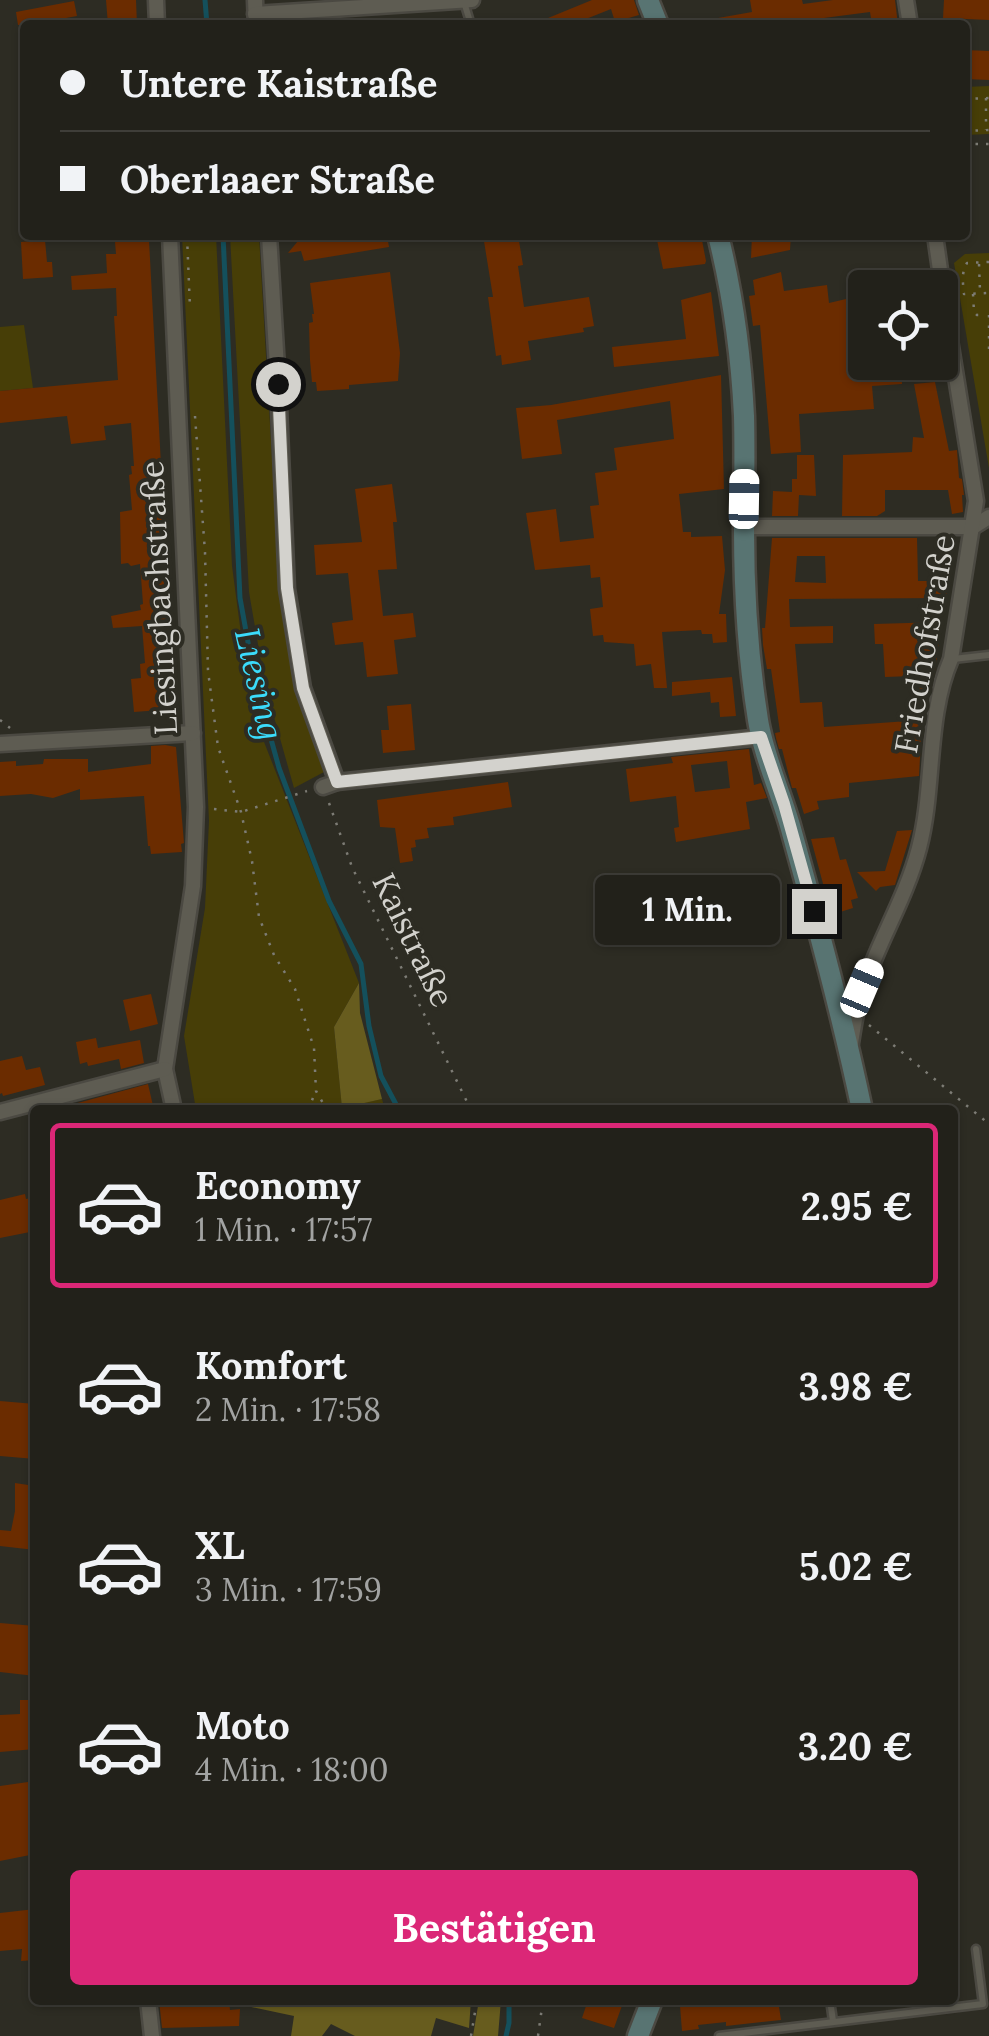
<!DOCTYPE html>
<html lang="de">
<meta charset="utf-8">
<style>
body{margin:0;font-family:Lora,serif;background:#2a2923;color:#f1f3f6;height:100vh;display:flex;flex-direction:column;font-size:38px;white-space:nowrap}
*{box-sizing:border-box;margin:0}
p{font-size:32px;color:#a2a3a2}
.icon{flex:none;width:55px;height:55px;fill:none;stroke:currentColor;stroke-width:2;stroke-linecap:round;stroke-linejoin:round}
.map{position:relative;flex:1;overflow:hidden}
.sheet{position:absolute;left:30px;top:1105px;width:928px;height:900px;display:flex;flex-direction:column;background:#22211a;border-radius:10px;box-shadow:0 2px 8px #0004,0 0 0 2px #3f3e39}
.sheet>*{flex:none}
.guide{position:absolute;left:20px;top:20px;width:950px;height:220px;border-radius:10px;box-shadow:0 2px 8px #0004,0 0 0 2px #3f3e39;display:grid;align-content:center;height:220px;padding:0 40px;background:#22211a}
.controls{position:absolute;left:848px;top:270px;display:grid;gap:20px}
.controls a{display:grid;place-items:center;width:110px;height:110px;border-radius:10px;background:#22211a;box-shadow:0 2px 8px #0004,0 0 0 2px #3f3e39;font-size:50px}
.end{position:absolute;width:45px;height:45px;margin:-22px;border:12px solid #d3d2cd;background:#111;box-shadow:0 0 0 5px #111}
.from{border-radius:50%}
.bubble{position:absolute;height:70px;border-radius:10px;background:#22211a;box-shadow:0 2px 8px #0004,0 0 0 2px #3f3e39;font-size:32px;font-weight:700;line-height:70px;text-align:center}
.car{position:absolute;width:30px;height:60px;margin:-30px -15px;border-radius:12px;box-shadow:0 0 8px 2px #0007;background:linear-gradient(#fff 24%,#345 0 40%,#fff 0 76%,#345 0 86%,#fff 0)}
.guide b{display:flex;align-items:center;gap:35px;height:95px;font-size:38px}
.guide b+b{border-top:2px solid #3f3e39}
.guide i{width:25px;height:25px;background:#f1f3f6}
ul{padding:18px 0 0;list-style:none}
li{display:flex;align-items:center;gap:30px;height:165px;margin:0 20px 15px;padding:0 20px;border:5px solid transparent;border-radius:10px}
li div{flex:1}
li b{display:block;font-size:38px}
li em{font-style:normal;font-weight:700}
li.selected{border-color:#db2777}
li>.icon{width:90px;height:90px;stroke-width:1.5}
.button{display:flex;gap:20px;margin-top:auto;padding:20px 40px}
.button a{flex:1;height:115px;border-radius:10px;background:#db2777;color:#fff;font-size:40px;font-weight:700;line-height:115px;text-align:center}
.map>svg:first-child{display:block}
.green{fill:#473e07}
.forest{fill:#675c1e}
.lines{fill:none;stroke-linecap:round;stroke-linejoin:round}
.stream{stroke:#14505c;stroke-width:5}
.building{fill:#6b2c00;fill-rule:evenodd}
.lane-casing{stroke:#4b4942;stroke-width:11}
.street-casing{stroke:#4b4942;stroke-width:19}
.secondary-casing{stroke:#4b4942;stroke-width:25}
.path{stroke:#7d7c75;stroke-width:2.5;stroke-dasharray:2.5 8;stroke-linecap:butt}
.lane{stroke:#5e5c52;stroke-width:6}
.street{stroke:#5e5c52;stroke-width:14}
.secondary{stroke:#587472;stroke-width:20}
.route{stroke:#d3d2cd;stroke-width:12}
.labels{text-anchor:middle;stroke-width:8;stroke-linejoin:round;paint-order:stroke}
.street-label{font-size:32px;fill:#d3d2cd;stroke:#2d2c23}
.water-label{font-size:35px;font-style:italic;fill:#3bdbfb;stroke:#2d2c23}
</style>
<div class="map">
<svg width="989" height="2036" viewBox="0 0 989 2036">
<rect width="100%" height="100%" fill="#2d2c23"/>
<g class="green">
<path d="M989 86V134L965 135V87Z"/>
<path d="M182 235H216L232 566 251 709 359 983 334 1027 342 1107 382 1099 385 1110H196L184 1036 205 908 209 821Z"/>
<path d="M230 235H259L280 597 296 685 324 772 294 788 265 685 249 592Z"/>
<path d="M989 253V468L954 263 965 254Z"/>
<path d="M24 325 33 388 0 391V327Z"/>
</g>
<g class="forest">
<path d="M359 983 360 1013 382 1099 342 1108 334 1027Z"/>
<path d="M218 2000H471L469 2028 436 2018 431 2036H355L331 2024 322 2036H291L294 2016Z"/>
<path d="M479 2000H501L498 2036H473Z"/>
</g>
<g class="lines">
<g class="stream">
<path d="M205 0 207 25"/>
<path d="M223 235 240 598 255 681 279 768 329 901 361 964 369 1026 381 1076 399 1110"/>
<path d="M506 2036 509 2023V2000"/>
</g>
</g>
<g class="building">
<path d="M106 0H136L137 25H108Z"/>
<path d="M592 0H634L639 15 615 22 611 9 571 25H531Z"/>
<path d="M750 0H802L803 4 833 0H895L898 25H872L870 12 770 25H719L718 18 752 12Z"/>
<path d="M944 0H989V20L943 18Z"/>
<path d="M74 1 77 16 66 18 67 22 52 25H18L16 12Z"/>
<path d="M965 50 989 51V80L965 79Z"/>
<path d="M303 235H387L389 247 304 261 301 251 288 253Z"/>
<path d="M483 235H518L523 265 518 266 524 307 589 297 594 326 583 328 584 332 528 341 531 360 502 365 501 355 496 356 488 297H493Z"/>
<path d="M656 235H701L706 261 705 264 663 269Z"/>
<path d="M752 235H791L790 250 751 258Z"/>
<path d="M45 240 47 262H52L53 277 23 279 21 242Z"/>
<path d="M149 240 174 709 134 712 131 679 141 678 140 664 145 663 142 626 113 628 111 616 141 610 140 605 143 604 140 564 131 566 128 563 121 564 120 512 132 510 129 475 132 474 131 466H134L131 423 104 426 106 440 71 444 67 416 0 423V391L118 380 114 316H117L116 288 72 290 71 276 107 273 106 254H116L115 242Z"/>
<path d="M390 272 400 353 398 381 349 385V389L317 391 316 382H312L310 360 309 323 313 322 312 314H314L310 283Z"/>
<path d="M781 272 784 291 827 285 829 303 846 299 852 335 865 334V362H901L902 384 872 386 874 409 799 414 801 452 771 454 760 325 753 326 749 296 755 295 753 280Z"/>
<path d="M711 292 719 356 614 367 612 347 686 339 681 300Z"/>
<path d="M721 375 724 489 679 494 683 532H691V537L722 536 725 570 719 614H726L727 642 713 643 712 634H702L701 630 662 632 667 688H654L651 664 636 666 634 644 604 642 603 635 593 636 590 609 603 607 600 577 591 578 590 565 535 570 526 513 556 509 560 542 594 538 590 506 599 505 595 473 617 470 614 448 674 439 670 401 557 420 562 454 522 459 516 408 551 405Z"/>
<path d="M935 382 949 451 957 450 959 478 962 479 964 495H962L963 512 952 514 948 490H885V511L877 516H842L843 455 912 452 913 437 924 438 914 384Z"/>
<path d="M797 455H814L816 496 799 495 798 516H772L773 491 792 492V479H797Z"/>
<path d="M392 484 397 522H393L397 569 378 570 383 616 413 613 416 637 394 640 398 674 367 677 363 642 335 645 332 623 353 620 348 573 316 575 314 545 362 542 355 489Z"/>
<path d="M772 538H917L918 581H948L946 598 789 599 790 627 833 626V643L795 644 800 703 822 702 824 727 922 720 919 776 849 783V797L817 801 819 809 804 814 796 788H792L782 749H779L776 738 775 733 780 732 771 669H767L763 645 762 628H765ZM797 556H825L826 583 795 582Z"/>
<path d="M942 622 935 671 930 693 919 694 920 683H914L913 676 885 677 883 644H875L874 624Z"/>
<path d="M732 677 736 716 720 717 719 702 711 703 710 692 672 696V682Z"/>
<path d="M411 704 415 750 383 753 381 730H389L387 706Z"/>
<path d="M165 745 176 747 184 843 181 844 182 852 151 854 150 846H148L144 796 80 800V789L53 798 31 794 0 796V762L16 761V766L43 764 44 759H88V772L151 764V746Z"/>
<path d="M749 749 754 785 761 783 767 798 746 802 750 829 676 842 674 828 679 827 676 796 630 802 626 769 673 763 671 757ZM727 761 730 788 695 792 691 765Z"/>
<path d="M508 782 512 807 453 817 454 825 427 828 429 838 415 840 416 847 411 848 413 861 400 863 395 828 380 827 377 800Z"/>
<path d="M912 830 895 885 880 887 876 891 857 872 885 871 897 831Z"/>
<path d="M834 837 840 860 846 859 858 898 851 900 853 908 837 913 835 905 829 906 811 839Z"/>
<path d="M151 994 158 1024 130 1031 123 1000Z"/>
<path d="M96 1038 98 1048 140 1040 144 1063 121 1069 119 1059 88 1066 87 1062 80 1064 76 1042Z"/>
<path d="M22 1056 26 1070 40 1067 45 1085 3 1096 2 1093 0 1094V1061Z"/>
<path d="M148 1084 154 1110H138L137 1105 115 1110V1107L104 1110H64L63 1107Z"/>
<path d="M25 1194 26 1199 35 1197V1231L0 1238V1200Z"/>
<path d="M0 1401 35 1404V1459L0 1456Z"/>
<path d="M15 1483 35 1486V1550L0 1546V1530L11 1531 15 1511Z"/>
<path d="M0 1623 35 1626V1676L0 1672Z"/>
<path d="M20 1700H35V1749L0 1752V1715L20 1714Z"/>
<path d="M35 1781V1832H32L35 1854 0 1861V1786Z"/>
<path d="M35 1909V1960L21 1961 22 1949 0 1951V1913Z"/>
<path d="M159 2000H229L230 2010 240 2009 239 2026 162 2028Z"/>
<path d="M588 2000H624L614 2028 582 2018Z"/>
<path d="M723 2000H778L781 2020 726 2026V2022L698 2025 699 2029 682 2031 680 2006 723 2002Z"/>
</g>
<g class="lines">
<defs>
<g id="lane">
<path d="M464 2 471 25"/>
<path d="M953 659 989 655"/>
<path d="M830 2000 833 2021"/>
<path d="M719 2036 983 2004 976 1949"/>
</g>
<g id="street">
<path d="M156 0 157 25"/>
<path d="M255 0 256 25"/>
<path d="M906 0 910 25"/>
<path d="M255 14 472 0"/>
<path d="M170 235 196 807 193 886 165 1069 174 1110"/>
<path d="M269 235 278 384 287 589 303 688 337 782"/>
<path d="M744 527H973L989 517"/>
<path d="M0 744 193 733"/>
<path d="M323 787 337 782 761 737"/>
<path d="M851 1043C854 1025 856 1008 862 991 878 942 906 898 919 848 935 787 926 717 951 659L976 501 950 340 935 235"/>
<path d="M0 1112 165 1069"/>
<path d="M148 2000 152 2036"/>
</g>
<g id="secondary">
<path d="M648 0 658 25"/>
<path d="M718 235C733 295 741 354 744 416 745 454 744 492 744 530 744 594 748 657 758 720 764 757 781 793 791 829 817 923 842 1015 862 1110"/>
<path d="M638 2036 652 2000"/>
</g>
</defs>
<use href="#lane" class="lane-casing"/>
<use href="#street" class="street-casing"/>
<use href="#secondary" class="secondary-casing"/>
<g class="path">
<path d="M986 98V130"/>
<path d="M965 99 989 98"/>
<path d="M968 99 970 131"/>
<path d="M965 131 989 130"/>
<path d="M965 144H989"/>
<path d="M187 236 190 308"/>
<path d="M989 262 967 263C961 272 963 284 964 294L989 293"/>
<path d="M979 264 980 291"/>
<path d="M973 294 974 312 977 315H986"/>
<path d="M989 315V349"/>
<path d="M195 416 205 552 208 671 218 747 241 812 252 861 259 917 274 955 295 989 314 1048 316 1091 327 1110"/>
<path d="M0 720 10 728"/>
<path d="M329 803 352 867 471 1110"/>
<path d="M214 809 241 812 307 791"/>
<path d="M869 1025 989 1124"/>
<path d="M308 1110 315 1093"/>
<path d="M471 2036 477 2000"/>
<path d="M538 2036 543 2000"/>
</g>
<use href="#lane" class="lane"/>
<use href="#street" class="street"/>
<use href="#secondary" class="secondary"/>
</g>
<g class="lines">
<path class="route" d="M278 384 287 588 303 688 337 782 761 737 784 804 814 911"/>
</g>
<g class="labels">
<g class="street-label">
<text transform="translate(159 598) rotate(-93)" y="11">Liesingbachstraße</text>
<text transform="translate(925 644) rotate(-80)" y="11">Friedhofstraße</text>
<text transform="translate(413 940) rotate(64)" y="11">Kaistraße</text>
</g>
<g class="water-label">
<text transform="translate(259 684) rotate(77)" y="12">Liesing</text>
</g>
</g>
</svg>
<div class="controls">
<a><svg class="icon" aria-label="locate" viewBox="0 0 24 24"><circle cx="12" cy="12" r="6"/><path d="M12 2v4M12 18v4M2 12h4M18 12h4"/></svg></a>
</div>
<i class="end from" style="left:278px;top:384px"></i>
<i class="end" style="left:814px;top:911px"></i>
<div class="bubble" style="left:595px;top:875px;width:185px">1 Min.</div>
<i class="car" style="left:744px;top:499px;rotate:1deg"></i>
<i class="car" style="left:862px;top:988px;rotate:23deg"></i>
<div class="guide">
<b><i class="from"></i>Untere Kaistraße</b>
<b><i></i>Oberlaaer Straße</b>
</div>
<section class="sheet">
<ul>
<li class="selected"><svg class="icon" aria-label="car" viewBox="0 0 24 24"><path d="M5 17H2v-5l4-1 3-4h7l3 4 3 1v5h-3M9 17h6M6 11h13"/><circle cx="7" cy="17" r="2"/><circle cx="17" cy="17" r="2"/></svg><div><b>Economy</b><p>1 Min. · 17:57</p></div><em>2.95 €</em></li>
<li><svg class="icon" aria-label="car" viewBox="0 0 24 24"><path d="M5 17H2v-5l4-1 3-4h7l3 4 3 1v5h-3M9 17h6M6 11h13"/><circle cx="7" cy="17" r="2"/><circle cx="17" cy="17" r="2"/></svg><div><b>Komfort</b><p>2 Min. · 17:58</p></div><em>3.98 €</em></li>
<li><svg class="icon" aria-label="car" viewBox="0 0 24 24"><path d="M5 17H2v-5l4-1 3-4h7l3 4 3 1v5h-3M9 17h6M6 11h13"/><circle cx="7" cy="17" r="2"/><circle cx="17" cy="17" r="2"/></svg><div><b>XL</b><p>3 Min. · 17:59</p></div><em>5.02 €</em></li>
<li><svg class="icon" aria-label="car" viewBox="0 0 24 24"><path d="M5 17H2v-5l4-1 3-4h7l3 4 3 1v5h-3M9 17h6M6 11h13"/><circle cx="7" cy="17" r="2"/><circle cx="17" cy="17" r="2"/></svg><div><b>Moto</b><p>4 Min. · 18:00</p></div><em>3.20 €</em></li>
</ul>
<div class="button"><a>Bestätigen</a></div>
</section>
</div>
